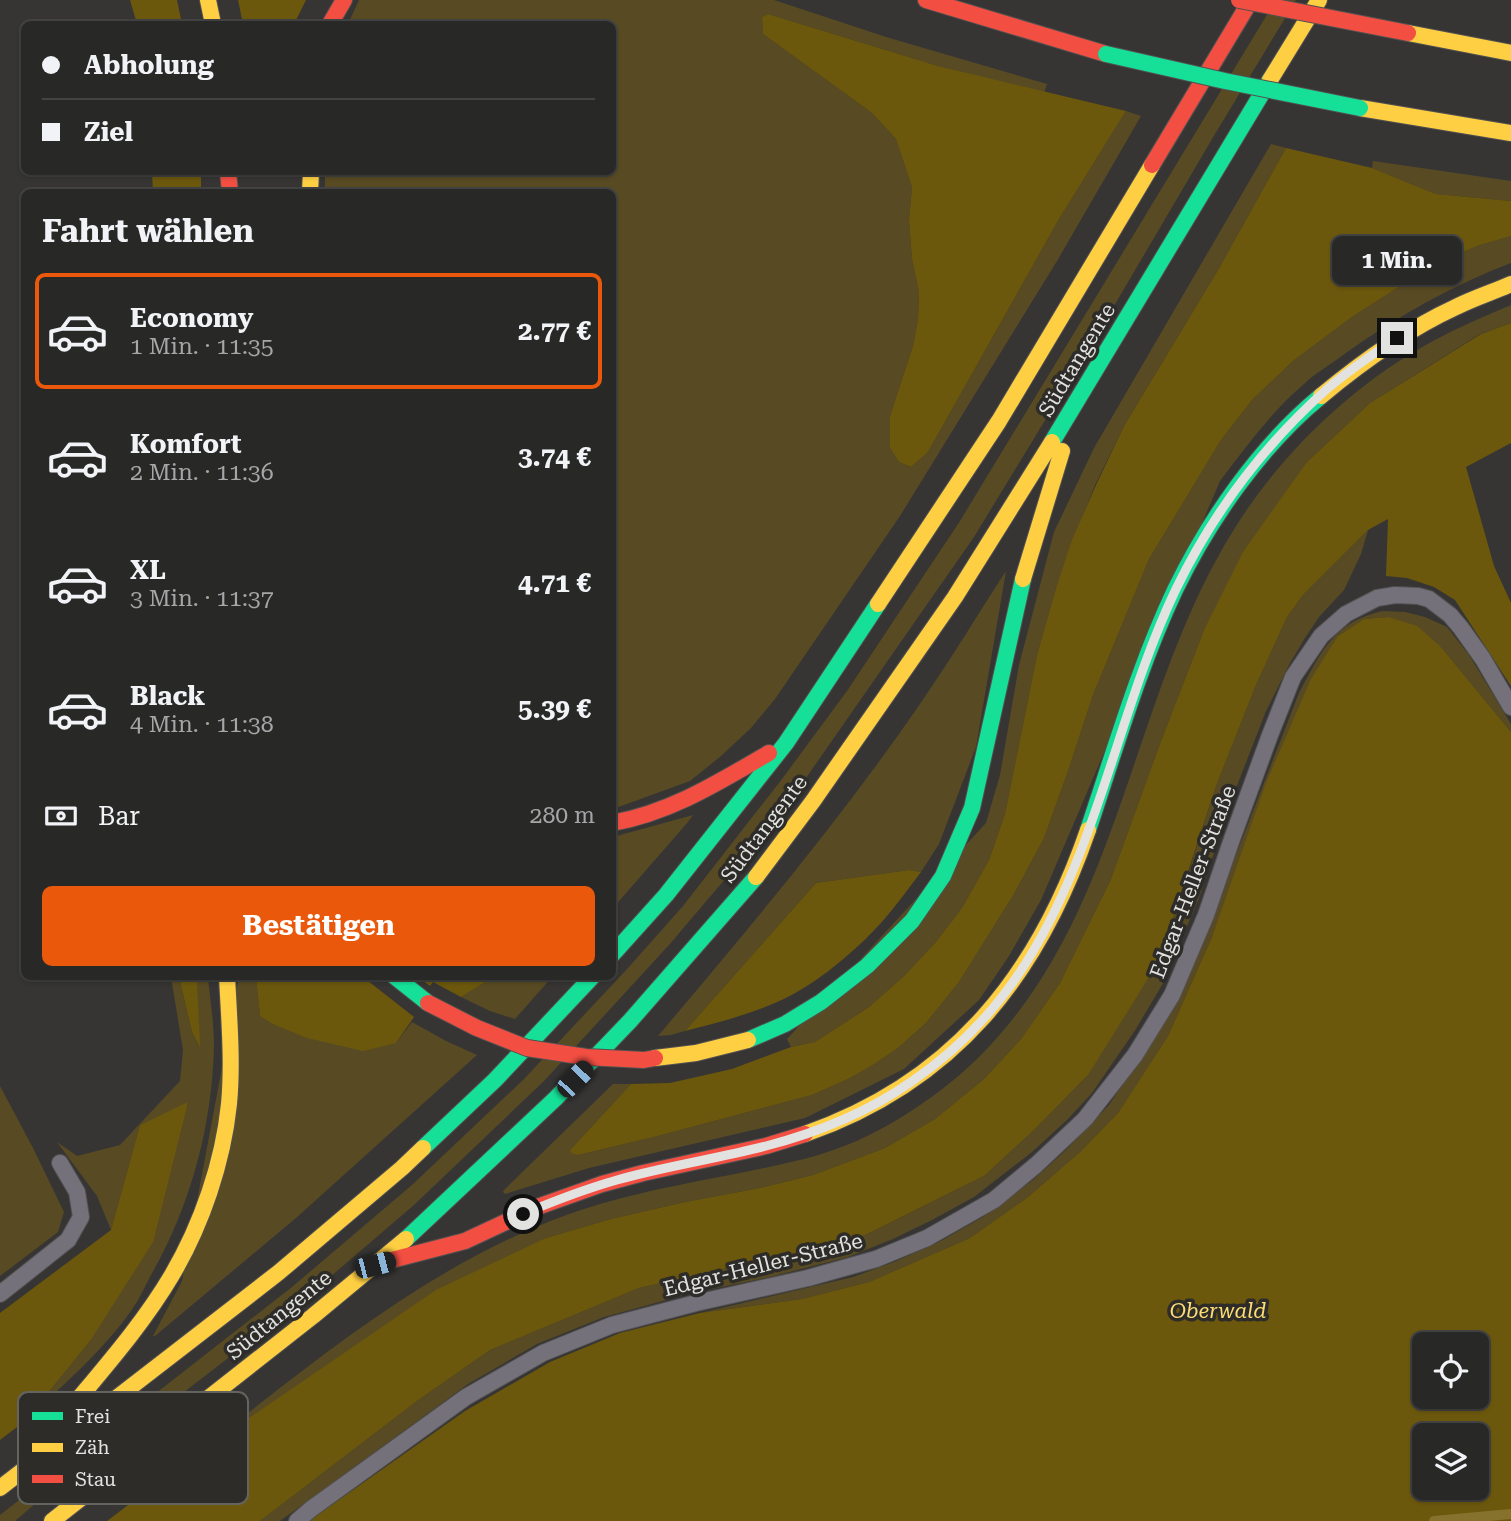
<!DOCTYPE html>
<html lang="de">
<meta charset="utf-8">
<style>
body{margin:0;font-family:"Roboto Serif",serif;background:#343433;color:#f1f3f6;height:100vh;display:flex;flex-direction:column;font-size:26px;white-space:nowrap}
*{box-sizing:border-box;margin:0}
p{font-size:23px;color:#a5a6a7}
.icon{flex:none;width:38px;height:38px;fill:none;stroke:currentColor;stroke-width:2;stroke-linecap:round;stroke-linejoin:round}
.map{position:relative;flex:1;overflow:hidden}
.panel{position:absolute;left:21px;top:189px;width:595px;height:791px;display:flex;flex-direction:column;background:#282827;border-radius:10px;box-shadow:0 2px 5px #0004,0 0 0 2px #444}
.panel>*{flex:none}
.banner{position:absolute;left:21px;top:21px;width:595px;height:154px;border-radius:10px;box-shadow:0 2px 5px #0004,0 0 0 2px #444;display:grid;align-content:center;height:154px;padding:0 21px;background:#282827}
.buttons{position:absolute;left:1412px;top:1332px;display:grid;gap:14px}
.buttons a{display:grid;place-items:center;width:77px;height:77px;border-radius:10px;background:#282827;box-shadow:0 2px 5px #0004,0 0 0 2px #444;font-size:35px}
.end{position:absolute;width:32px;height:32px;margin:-16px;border:9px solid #e2e2e0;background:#111;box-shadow:0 0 0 4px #111}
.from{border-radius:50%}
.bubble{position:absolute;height:49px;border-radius:10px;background:#282827;box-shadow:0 2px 5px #0004,0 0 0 2px #444;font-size:23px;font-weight:700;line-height:49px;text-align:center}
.car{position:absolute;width:21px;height:42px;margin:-21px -10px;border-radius:9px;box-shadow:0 0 5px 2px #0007;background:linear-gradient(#222 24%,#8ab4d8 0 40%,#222 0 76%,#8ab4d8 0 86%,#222 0)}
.banner b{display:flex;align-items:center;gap:24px;height:66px;font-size:26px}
.banner b+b{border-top:2px solid #444}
.banner i{width:18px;height:18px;background:#f1f3f6}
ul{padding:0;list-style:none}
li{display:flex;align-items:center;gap:21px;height:116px;margin:0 14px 10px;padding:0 7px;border:4px solid transparent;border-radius:10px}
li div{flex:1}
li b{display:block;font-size:26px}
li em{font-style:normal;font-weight:700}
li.selected{border-color:#ea580c}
li>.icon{width:63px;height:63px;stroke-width:1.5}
h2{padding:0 21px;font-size:32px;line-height:84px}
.pay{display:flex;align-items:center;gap:18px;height:77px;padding:0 21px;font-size:26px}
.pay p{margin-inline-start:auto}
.primary-button{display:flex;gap:14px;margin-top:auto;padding:14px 21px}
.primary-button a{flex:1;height:80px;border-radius:10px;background:#ea580c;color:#fff;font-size:28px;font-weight:700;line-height:80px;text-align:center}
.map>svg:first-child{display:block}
.green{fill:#584b23}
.forest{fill:#6c580d;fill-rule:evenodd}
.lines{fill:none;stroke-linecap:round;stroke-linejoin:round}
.stream{stroke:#86722d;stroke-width:10}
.lane-casing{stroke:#525150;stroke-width:18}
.fast-casing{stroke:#525150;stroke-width:18}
.slow-casing{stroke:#525150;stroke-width:18}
.jam-casing{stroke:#525150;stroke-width:18}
.lane{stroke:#74717a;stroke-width:16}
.fast{stroke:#16e098;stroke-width:16}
.slow{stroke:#ffcf43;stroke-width:16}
.jam{stroke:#f24e42;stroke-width:16}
.fast-bridge-casing{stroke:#525150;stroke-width:18;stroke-linecap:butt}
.slow-bridge-casing{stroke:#525150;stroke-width:18;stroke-linecap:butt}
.jam-bridge-casing{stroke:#525150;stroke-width:18;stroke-linecap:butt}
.fast-bridge{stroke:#16e098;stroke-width:16}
.slow-bridge{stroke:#ffcf43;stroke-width:16}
.jam-bridge{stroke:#f24e42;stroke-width:16}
.route{stroke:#e2e2e0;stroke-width:9}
.labels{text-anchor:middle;stroke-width:7;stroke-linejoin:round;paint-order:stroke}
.street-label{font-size:21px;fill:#e2e2e0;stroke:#2d2c29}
.park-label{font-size:21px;font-style:italic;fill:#fcdc75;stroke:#2d2c29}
.key{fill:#2d2c29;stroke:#636360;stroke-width:2}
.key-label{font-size:19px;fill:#e2e2e0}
</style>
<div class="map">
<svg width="1511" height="1521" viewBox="0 0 1511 1521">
<rect width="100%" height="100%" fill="#363534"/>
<g class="green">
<path d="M359 0H774L886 37 1047 84 1044 93 938 66 768 14 762 17 763 34 872 113 896 139 912 187 909 221 912 259 919 292 918 319 913 346 890 416V448L899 462 911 467 928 452 1059 219 1126 111 1141 116 1057 261 900 516 775 699 751 728 721 756 690 781 613 809 612 192H325V172H612V24H348Z"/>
<path d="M1276 0H1296L1215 134 1094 340 974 537 783 811 669 945 544 1081 414 1205 316 1289 271 1325 113 1447 36 1503 15 1521H0V1515L292 1287 412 1185 524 1079 628 968 683 906 782 779 847 691 960 521Z"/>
<path d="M1271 144 1286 148 1218 270 1124 426 1095 485 1073 540 1056 588 1037 655 1005 814 989 860 962 908 935 943 904 976 869 1007 815 1042 791 1047 787 1039 986 823 1000 775 1019 665 1054 532 1094 448Z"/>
<path d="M1373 161 1511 181V201L1436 194 1372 168Z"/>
<path d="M1511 236V263C1450 286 1395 318 1343 355 1330 365 1315 373 1304 384 1271 412 1246 447 1220 481L1041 900 1009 956 979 1000 904 1069 805 1118 589 1168 505 1194 503 1192 504 1190 613 1084H631L570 1150 578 1155 654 1137 812 1095 848 1079 873 1065 898 1048 926 1023 959 982 1014 894 1044 838 1067 774 1093 695 1149 559 1221 440 1252 400 1293 361 1352 317 1430 267 1477 246Z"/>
<path d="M1511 305V323L1480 334 1370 403 1307 462 1204 630 1161 741 1111 879 1060 983 1021 1039 984 1079 935 1119 885 1148 813 1175 760 1188 685 1202 611 1219 546 1238 185 1462C297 1376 409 1279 541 1225 605 1198 673 1186 740 1173 773 1166 807 1160 839 1148 887 1131 944 1092 979 1057 1060 976 1096 876 1132 771 1160 689 1187 605 1233 531 1280 454 1355 382 1435 340 1459 327 1485 316 1511 305Z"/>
<path d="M1368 530 1361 554 1344 590 1319 617 1305 638 1290 663 1266 711 1233 796 1199 898 1162 985 1134 1032 1092 1093 1068 1119 1032 1152 974 1197 932 1220 893 1239 848 1257 770 1277 692 1293 604 1317 537 1344 468 1384 280 1521H260L417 1401 490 1350 639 1288 857 1239 984 1176 1034 1130 1088 1075 1183 889 1216 786 1256 685 1287 617 1303 595Z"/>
<path d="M1006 571 976 747 939 844 921 872 909 870 816 883 685 1031 671 1035 658 1036C750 927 842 818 922 701 951 659 978 614 1006 571Z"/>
<path d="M1382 611 1405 612 1425 617 1447 627 1469 655 1511 724V732L1441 647 1388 617 1364 619 1338 636 1212 937 1168 1036 1118 1113 1080 1152 1028 1197 970 1238 869 1282 802 1299 700 1313 853 1277 894 1262 939 1242 983 1217 1033 1180 1066 1150 1109 1105 1132 1070 1201 945 1299 693C1321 652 1333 623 1382 611Z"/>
<path d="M693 815 688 822 613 908V837Z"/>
<path d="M171 977H179L192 1032 199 1045 197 977H208C210 999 214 1023 214 1046 212 1126 191 1205 151 1275 145 1286 140 1298 133 1308 104 1350 63 1385 26 1420L90 1341 188 1103 140 1125 111 1230 97 1196 57 1142 77 1156 120 1145 180 1081 183 1050Z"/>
<path d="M239 977H256L260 1016 396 1043 412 1022 446 1041 477 1055 296 1218 155 1336H153L182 1281Z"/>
<path d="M492 977H552L515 1019 490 1011 461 997 487 981Z"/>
<path d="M0 1086 33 1148 64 1212 58 1232 0 1276Z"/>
</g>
<g class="forest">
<path d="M130 0H177L182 24H137Z"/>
<path d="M238 0H306L294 24H243Z"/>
<path d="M768 14 938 66 1126 111 1059 219 928 452 911 467 899 462 890 448V416L913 346 918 319 919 292 912 259 909 221 912 187 896 139 872 113 763 34 762 17Z"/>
<path d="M1286 148 1372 168 1436 194 1511 201V236L1477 246 1430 267 1352 317 1293 361 1252 400 1221 440 1149 559 1093 695 1067 774 1044 838 1014 894 959 982 926 1023 898 1048 873 1065 848 1079 812 1095 654 1137 578 1155 571 1153 570 1150 631 1084 670 1083 732 1069 791 1047 815 1042 869 1007 904 976 935 943 962 908 989 860 1005 814 1037 655 1056 588 1072 540 1096 485 1124 426 1218 270Z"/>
<path d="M152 172H201V192H153Z"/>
<path d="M1511 323V443L1466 467 1494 566 1511 603V686L1455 600 1434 587 1407 578 1386 576 1388 519 1368 530 1303 595 1287 617 1256 685 1216 786 1159 960 1131 1006 1088 1075 1034 1130 984 1176 857 1239 639 1288 490 1350 417 1401 260 1521H107L185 1462 436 1290 546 1238 611 1219 685 1202 760 1188 813 1175 885 1148 935 1119 984 1079 1021 1039 1060 983 1111 879 1161 741 1204 630 1243 552 1307 462 1370 403 1481 334Z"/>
<path d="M1388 617 1417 626 1441 647 1511 732V1521H309L465 1411 550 1362 620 1333 700 1313 802 1299 869 1282 970 1238 1028 1197 1080 1152 1118 1113 1168 1036 1212 937 1266 783 1311 679 1338 636 1364 619ZM1424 1344H1477V1396H1424ZM1424 1435H1477V1488H1424Z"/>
<path d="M909 870 921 872C908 889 895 907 881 923 860 946 828 974 802 989 768 1010 724 1021 685 1031L816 883Z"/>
<path d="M179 977H197L200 1047 192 1032Z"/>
<path d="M256 977H363L414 1017 396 1043 363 1051 307 1038 273 1024 260 1016Z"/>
<path d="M418 977H492L487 981 461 997 433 982 430 986Z"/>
<path d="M188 1102 153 1242 90 1341 26 1420 0 1440V1313L111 1230 140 1125Z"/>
</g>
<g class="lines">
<path class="stream" d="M1434 1521 1511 1514"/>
<defs>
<g id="lane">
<path d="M0 1294 68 1240 81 1217 77 1192 60 1163"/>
<path d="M297 1521 311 1509 466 1397 543 1353 612 1325 696 1303 808 1278 876 1259 927 1238 994 1200 1036 1165 1085 1119 1135 1055 1172 995 1206 915 1232 839 1270 735 1293 677 1321 636 1346 614 1377 598 1395 595 1418 596 1429 599 1450 615 1461 628 1483 659 1511 707"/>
</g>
<g id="fast">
<path d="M1052 442 1270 80"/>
<path d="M1088 830C1115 750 1139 666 1175 590 1209 520 1260 446 1321 396"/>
<path d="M612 955 666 895 786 743 878 604"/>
<path d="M394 976 428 1003"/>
<path d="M748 1040 785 1024 821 1002 867 966 912 921 943 876 972 808 1023 579"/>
<path d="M423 1148 495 1080 593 976"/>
<path d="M406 1239 556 1098 630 1021 756 877"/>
</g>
<g id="slow">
<path d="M208 0 213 24"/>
<path d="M1408 33 1511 53"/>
<path d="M1270 80 1319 0"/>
<path d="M1360 108 1511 133"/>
<path d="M310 192 311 172"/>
<path d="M1321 396C1363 361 1406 330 1456 307 1474 298 1493 292 1511 284"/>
<path d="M1023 579 1062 451"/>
<path d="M878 604 999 421 1152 165"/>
<path d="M756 877 813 801 955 597 1052 442"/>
<path d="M805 1134C954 1082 1038 975 1088 830"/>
<path d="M52 1431C93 1380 139 1331 172 1275 202 1224 223 1162 229 1104 233 1061 229 1018 227 976"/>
<path d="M0 1488 278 1273 402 1168 423 1148"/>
<path d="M52 1521 313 1316 406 1239"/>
</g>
<g id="jam">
<path d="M926 0 1106 54"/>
<path d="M330 24 344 0"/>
<path d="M1152 165 1251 0"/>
<path d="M228 172 230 192"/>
<path d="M612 823C670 813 719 782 769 753"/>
<path d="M384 1262 465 1241 540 1206 602 1184 643 1173 766 1146 805 1134"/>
</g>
</defs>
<use href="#lane" class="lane-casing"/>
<use href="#fast" class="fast-casing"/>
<use href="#slow" class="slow-casing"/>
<use href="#jam" class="jam-casing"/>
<use href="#lane" class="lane"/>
<use href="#fast" class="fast"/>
<use href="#slow" class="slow"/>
<use href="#jam" class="jam"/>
<defs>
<path id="fast-bridge" d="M1106 54 1225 81 1360 108"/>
<path id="slow-bridge" d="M655 1058 696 1053 748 1040"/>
<g id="jam-bridge">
<path d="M1239 0 1408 33"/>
<path d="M428 1003 477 1028 527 1048 586 1057 644 1060 655 1058"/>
</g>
</defs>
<use href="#fast-bridge" class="fast-bridge-casing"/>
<use href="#slow-bridge" class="slow-bridge-casing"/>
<use href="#jam-bridge" class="jam-bridge-casing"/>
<use href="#fast-bridge" class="fast-bridge"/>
<use href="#slow-bridge" class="slow-bridge"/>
<use href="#jam-bridge" class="jam-bridge"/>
</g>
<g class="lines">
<path class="route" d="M523 1214C554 1201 585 1189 617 1180 666 1166 716 1159 766 1146 816 1133 868 1112 911 1082 958 1050 999 1007 1029 958 1099 845 1119 708 1176 589 1213 513 1264 445 1327 389 1349 370 1373 354 1397 338"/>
</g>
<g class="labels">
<g class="street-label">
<text transform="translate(1077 360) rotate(-59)" y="7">Südtangente</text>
<text transform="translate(764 829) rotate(-53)" y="7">Südtangente</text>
<text transform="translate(1193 882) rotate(-69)" y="7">Edgar-Heller-Straße</text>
<text transform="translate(763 1265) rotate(-14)" y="7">Edgar-Heller-Straße</text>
<text transform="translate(279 1315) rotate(-39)" y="7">Südtangente</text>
</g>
<g class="park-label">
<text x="1218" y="1318">Oberwald</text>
</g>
</g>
<rect x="18" y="1392" width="230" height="112" rx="10" class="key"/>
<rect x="32" y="1412" width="31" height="8" fill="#16e098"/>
<rect x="32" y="1443" width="31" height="9" fill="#ffcf43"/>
<rect x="32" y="1475" width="31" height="8" fill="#f24e42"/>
<g class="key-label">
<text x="75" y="1423">Frei</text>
<text x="75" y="1454">Zäh</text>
<text x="75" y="1486">Stau</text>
</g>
</svg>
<div class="buttons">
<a><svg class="icon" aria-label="locate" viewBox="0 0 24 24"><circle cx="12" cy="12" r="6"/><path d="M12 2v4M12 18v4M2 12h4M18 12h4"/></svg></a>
<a><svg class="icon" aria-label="layers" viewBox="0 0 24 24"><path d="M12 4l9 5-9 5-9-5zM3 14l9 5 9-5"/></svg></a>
</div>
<i class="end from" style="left:523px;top:1214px"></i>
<i class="end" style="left:1397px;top:338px"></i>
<div class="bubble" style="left:1332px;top:236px;width:130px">1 Min.</div>
<i class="car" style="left:575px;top:1079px;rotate:44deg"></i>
<i class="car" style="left:375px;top:1265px;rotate:75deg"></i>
<div class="banner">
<b><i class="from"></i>Abholung</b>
<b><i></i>Ziel</b>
</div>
<section class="panel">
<h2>Fahrt wählen</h2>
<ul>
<li class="selected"><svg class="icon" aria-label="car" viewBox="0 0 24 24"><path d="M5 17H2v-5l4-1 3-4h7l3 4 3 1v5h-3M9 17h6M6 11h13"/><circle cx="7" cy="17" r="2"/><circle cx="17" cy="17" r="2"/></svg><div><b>Economy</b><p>1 Min. · 11:35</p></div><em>2.77 €</em></li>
<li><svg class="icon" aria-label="car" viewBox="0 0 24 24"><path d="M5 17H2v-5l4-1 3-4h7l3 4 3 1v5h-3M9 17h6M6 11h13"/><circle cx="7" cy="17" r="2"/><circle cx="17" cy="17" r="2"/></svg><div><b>Komfort</b><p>2 Min. · 11:36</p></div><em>3.74 €</em></li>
<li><svg class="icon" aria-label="car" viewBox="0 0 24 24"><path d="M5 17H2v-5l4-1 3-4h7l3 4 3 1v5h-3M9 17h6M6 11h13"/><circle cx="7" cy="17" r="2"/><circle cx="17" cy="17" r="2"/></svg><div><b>XL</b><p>3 Min. · 11:37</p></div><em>4.71 €</em></li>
<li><svg class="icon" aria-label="car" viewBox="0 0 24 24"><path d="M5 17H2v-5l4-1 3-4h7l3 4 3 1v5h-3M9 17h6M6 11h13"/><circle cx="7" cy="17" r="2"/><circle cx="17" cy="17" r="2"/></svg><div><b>Black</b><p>4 Min. · 11:38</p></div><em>5.39 €</em></li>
</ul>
<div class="pay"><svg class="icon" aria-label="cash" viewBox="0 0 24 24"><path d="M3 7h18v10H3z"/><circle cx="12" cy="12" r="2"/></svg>Bar<p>280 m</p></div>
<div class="primary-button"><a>Bestätigen</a></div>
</section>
</div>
